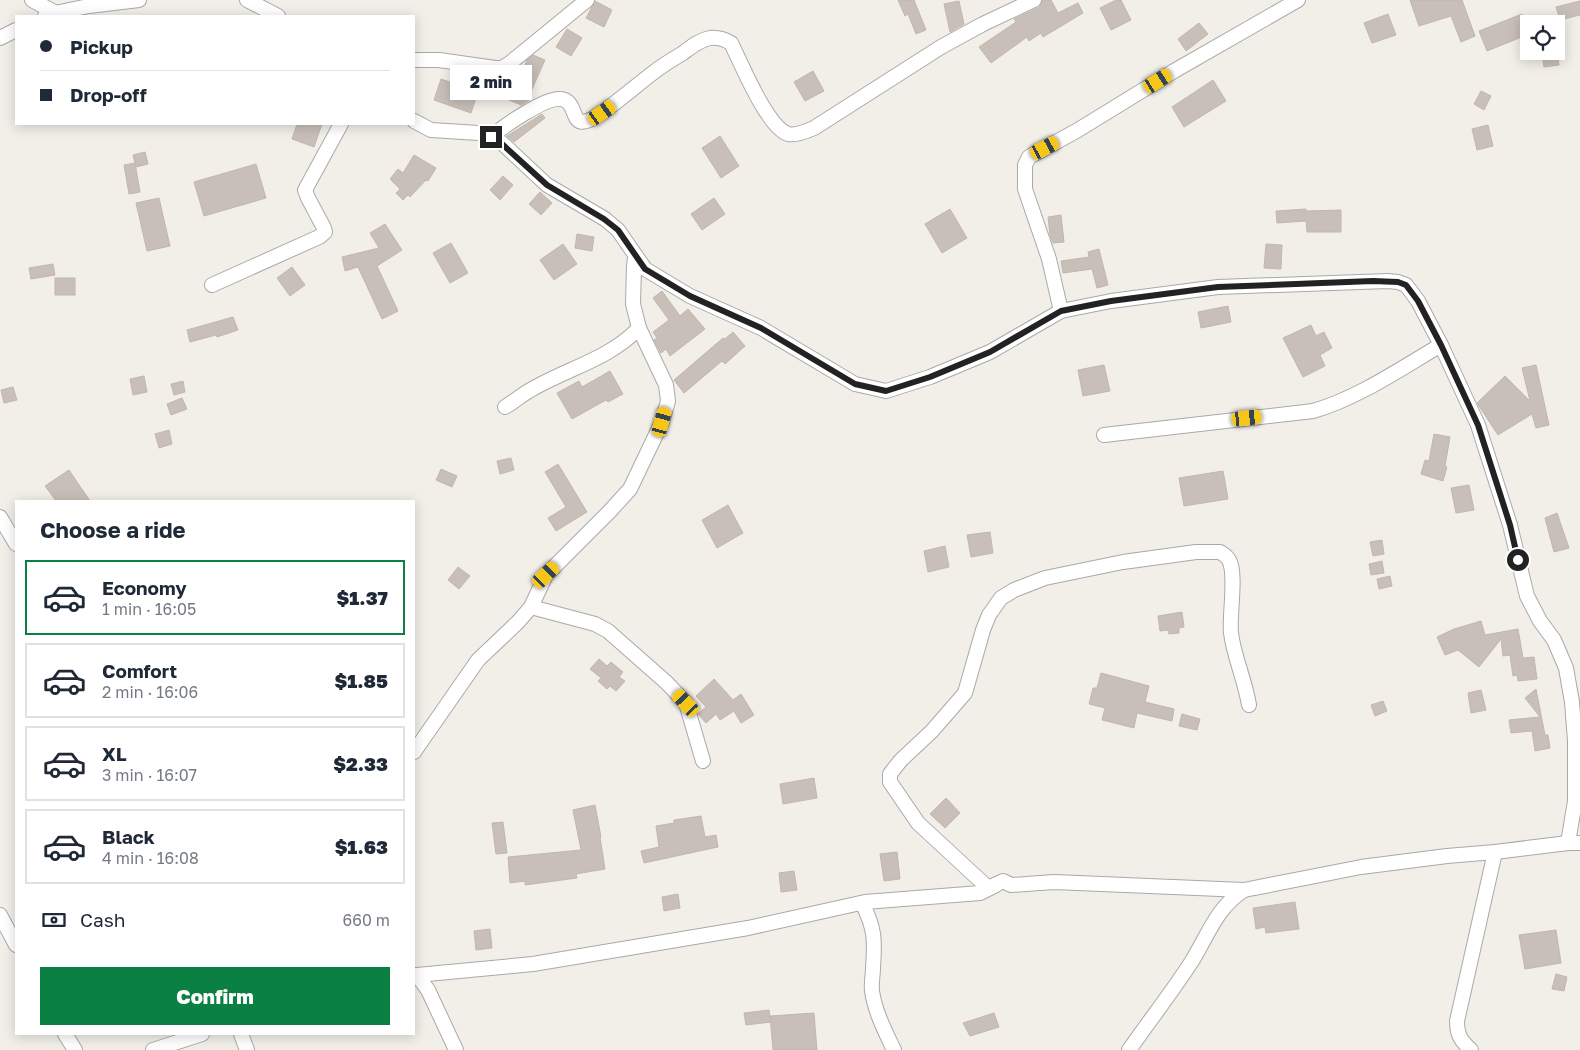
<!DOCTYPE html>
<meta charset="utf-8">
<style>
body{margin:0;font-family:"Golos Text",sans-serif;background:#f2f2f3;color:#1f2937;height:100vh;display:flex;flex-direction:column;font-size:19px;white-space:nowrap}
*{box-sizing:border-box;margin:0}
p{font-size:16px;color:#747a83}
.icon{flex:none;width:28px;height:28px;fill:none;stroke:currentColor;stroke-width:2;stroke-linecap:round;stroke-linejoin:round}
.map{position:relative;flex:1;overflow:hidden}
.details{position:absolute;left:15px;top:500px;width:400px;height:535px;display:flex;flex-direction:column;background:#fff;border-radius:0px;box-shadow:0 2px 12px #0003}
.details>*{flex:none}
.top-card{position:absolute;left:15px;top:15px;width:400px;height:110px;border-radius:0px;box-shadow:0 2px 12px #0003;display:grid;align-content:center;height:110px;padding:0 25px;background:#fff}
.controls{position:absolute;left:1520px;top:15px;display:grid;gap:10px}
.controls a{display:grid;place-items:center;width:45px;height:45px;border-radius:0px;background:#fff;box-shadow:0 2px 12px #0003;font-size:25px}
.end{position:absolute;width:22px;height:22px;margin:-11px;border:6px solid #222;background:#fff;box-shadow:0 0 0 2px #fff}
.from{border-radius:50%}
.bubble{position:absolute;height:35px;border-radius:0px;background:#fff;box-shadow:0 2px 12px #0003;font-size:16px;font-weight:800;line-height:35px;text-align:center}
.car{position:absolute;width:15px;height:30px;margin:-15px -8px;border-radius:6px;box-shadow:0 0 4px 1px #0007;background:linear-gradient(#f5c518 24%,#345 0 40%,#f5c518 0 76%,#345 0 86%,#f5c518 0)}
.top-card b{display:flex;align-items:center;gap:18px;height:48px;font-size:19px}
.top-card b+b{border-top:1px solid #e0e1e3}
.top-card i{width:12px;height:12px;background:#1f2937}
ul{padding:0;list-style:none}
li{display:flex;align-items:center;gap:15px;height:75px;margin:0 10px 8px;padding:0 15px;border:2px solid #e0e1e3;border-radius:0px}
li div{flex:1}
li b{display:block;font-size:19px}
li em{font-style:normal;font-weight:800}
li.on{border-color:#0b8043}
li>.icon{width:45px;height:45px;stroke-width:1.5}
h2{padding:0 25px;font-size:22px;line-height:60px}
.pay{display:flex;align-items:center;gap:12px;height:55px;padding:0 25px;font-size:19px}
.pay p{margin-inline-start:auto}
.action{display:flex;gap:10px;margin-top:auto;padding:10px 25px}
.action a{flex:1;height:58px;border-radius:0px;background:#0b8043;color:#fff;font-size:20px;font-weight:800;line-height:58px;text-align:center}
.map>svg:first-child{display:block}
.building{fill:#c7bfb8;stroke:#c4b6ab}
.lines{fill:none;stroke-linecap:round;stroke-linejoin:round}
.minor-casing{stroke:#a9a9a9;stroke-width:16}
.minor{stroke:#fff;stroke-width:14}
.route{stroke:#222;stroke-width:6}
</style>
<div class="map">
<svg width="1580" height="1050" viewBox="0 0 1580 1050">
<rect width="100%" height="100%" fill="#f2efe9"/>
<g class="building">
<path d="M898 0H914L926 30 916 34 908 14 905 16Z"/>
<path d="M1043 0H1051L1058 13 1078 3 1083 13 1043 37 1041 33 1029 41 1027 37 991 63 979 47 1016 22 1014 19 1038 8 1041 5Z"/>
<path d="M1116 0H1121L1131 20 1111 30 1100 8Z"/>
<path d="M1410 0H1462L1475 36 1461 42 1451 16 1419 26Z"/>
<path d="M595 1 612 10 604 27 586 18Z"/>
<path d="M959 1 964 24 950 32 944 4Z"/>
<path d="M1580 1V15L1560 20 1556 7Z"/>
<path d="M1388 14 1396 35 1372 43 1364 23Z"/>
<path d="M1522 14 1529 34 1487 51 1479 31Z"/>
<path d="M1199 23 1208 34 1186 51 1178 39Z"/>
<path d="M567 29 582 38 571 56 556 47Z"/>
<path d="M1557 51 1559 65 1544 67 1542 53Z"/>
<path d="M533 55 545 60 529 96 531 99 521 105 488 91 495 77 516 87 527 60Z"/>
<path d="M813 71 824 91 805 101 794 82Z"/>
<path d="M441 79 478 92 471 113 434 100Z"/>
<path d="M1213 80 1226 101 1184 127 1172 107Z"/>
<path d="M1481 91 1491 96 1484 110 1474 104Z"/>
<path d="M542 114 545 118 514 142 507 136Z"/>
<path d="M297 124H322L314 147 292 139Z"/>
<path d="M1488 125 1493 146 1477 150 1472 129Z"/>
<path d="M720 136 739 166 721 178 702 148Z"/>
<path d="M145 152 148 164 136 167 133 155Z"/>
<path d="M414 155 436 168 428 181 426 180 410 197 408 195 403 200 396 193 400 189 390 179 398 169 403 173Z"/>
<path d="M135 163 140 192 129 194 124 165Z"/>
<path d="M256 164 266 198 204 216 194 182Z"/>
<path d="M503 176 513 185 500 200 490 190Z"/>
<path d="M540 192 552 203 541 215 529 204Z"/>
<path d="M159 198 170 246 147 251 136 203Z"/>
<path d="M714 198 725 214 702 230 691 214Z"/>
<path d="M950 209 967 238 942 253 925 224Z"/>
<path d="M1306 209V211L1341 210V232H1307L1306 221 1277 223 1276 211Z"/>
<path d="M1061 215 1064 242 1053 243 1050 235 1048 217Z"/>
<path d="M385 224 402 250 377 266 398 311 382 319 358 267 345 271 342 257 379 248 370 233Z"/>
<path d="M577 234 594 237 592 251 575 248Z"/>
<path d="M451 243 468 273 450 283 433 253Z"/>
<path d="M563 244 577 264 554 280 540 260Z"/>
<path d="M1266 244 1282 245 1281 269 1264 268Z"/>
<path d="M1099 249 1108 285 1097 288 1092 269 1063 273 1061 261 1089 257 1088 252Z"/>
<path d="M53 264 55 275 31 279 29 268Z"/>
<path d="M292 267 305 285 290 296 277 278Z"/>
<rect x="55" y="278" width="20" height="17"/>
<path d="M662 291 680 316 688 309 705 329 670 356 666 349 661 353 654 340 657 338 653 332 669 320 653 298Z"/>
<path d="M1228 306 1231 322 1201 328 1198 312Z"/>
<path d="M233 317 238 330 217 337 216 335 190 342 187 330Z"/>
<path d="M1311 325 1316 336 1324 332 1332 348 1320 355 1325 366 1303 377 1283 338Z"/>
<path d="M733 332 745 346 725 364 722 361 684 393 674 380 723 338 725 339Z"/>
<path d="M1104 365 1110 391 1083 396 1078 370Z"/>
<path d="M1536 365 1549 425 1536 428 1532 414 1498 435 1477 403 1505 376 1530 401 1522 368Z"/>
<path d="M610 371 623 394 608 402 606 400 572 419 557 393 579 381 582 387Z"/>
<path d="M144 376 147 392 133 395 130 379Z"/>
<path d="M183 381 185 392 174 395 171 384Z"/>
<path d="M13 387 17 400 4 403 1 390Z"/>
<path d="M182 398 187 409 171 415 167 404Z"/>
<path d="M169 430 172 444 159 448 155 434Z"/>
<path d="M1434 434 1450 437 1445 466 1447 467 1443 481 1421 474 1425 460 1429 461Z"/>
<path d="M511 458 514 470 500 474 497 461Z"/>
<path d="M558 464 587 512 556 531 548 518 566 507 545 472Z"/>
<path d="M441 469 457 476 452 487 436 480Z"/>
<path d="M69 470 90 501H56L45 486Z"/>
<path d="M1223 471 1228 499 1184 506 1179 478Z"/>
<path d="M1469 485 1474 510 1456 513 1451 488Z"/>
<path d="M728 505 743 533 717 548 702 520Z"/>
<path d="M1557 513 1569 548 1554 552 1545 518Z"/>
<path d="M990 532 993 553 971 557 967 535Z"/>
<path d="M1382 540 1384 554 1373 556 1370 542Z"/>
<path d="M945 546 949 567 928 572 924 551Z"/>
<path d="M1382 561 1384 573 1371 575 1369 564Z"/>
<path d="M458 567 470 576 459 589 448 580Z"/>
<path d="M1390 576 1392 586 1379 589 1377 579Z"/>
<path d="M1182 612 1184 627 1179 628V633L1169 634 1168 630 1160 631 1158 616Z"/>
<path d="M1481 621 1485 635 1518 629 1523 658 1534 657 1537 679 1518 681 1517 675 1513 676 1510 655 1503 656 1501 639 1479 667 1458 650 1445 655 1437 637 1454 629Z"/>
<path d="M599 659 607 666 611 662 623 672 619 677 625 681 616 691 610 686 607 689 598 681 601 678 590 669Z"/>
<path d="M1101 673 1149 686 1145 702 1174 709 1172 721 1137 713 1134 728 1102 720 1105 708 1089 704 1093 688H1097Z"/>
<path d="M714 679 733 700 741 694 754 715 741 723 734 711 720 720 716 714 706 723 698 714 706 707 696 696Z"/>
<path d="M1536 689 1545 735H1548L1550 748 1535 751 1532 731 1511 733 1509 720 1540 717 1525 698Z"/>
<path d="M1481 690 1486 710 1471 713 1468 693Z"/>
<path d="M1383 701 1387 711 1375 716 1371 705Z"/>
<path d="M1182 714 1200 719 1197 730 1179 726Z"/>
<path d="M814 778 817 798 783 804 780 784Z"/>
<path d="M946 798 960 813 945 828 930 814Z"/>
<path d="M595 805 601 837H600L605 869 576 874 577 878 525 885V881L510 883 508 857 581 850 573 810Z"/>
<path d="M701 816 705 837 716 835 718 847 644 863 641 851 659 847 656 826 674 823V820Z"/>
<path d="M503 822 507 853 496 854 492 823Z"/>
<path d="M897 852 900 879 884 881 880 854Z"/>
<path d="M794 871 797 890 781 892 779 873Z"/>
<path d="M678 894 680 908 664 911 662 897Z"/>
<path d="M1295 902 1299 929 1266 933 1265 927 1256 929 1253 908Z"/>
<path d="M490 929 492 948 476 950 474 931Z"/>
<path d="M1556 930 1561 963 1525 969 1519 935Z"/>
<path d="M1556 974 1567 977 1564 991 1552 989Z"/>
<path d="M769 1010 771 1022 746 1025 744 1013Z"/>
<path d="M814 1013 817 1050H773L770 1016Z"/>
<path d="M994 1013 999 1027 970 1036 963 1023Z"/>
</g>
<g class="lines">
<defs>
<g id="minor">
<path d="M32 0 56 13"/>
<path d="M247 0 278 16"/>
<path d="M45 16 50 14 89 6 139 0"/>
<path d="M0 38 16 30"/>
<path d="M414 60H439L495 68H502L510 63 587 0"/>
<path d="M414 121 431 130 479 133 491 137 502 143 547 185 605 219 618 230 645 269 690 296 761 328 855 384 886 391 930 377 990 352 1061 311 1111 301 1218 287 1388 281 1398 282 1406 285 1418 301 1441 345 1478 425 1510 525 1527 596 1540 621 1554 640 1566 668 1572 702 1575 741V801L1568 843"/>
<path d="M491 137C504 126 545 97 561 99 582 102 565 139 603 112 621 99 637 85 654 72 663 65 673 59 683 53 691 47 699 40 710 38 718 37 724 39 731 43 741 63 767 127 788 134 795 136 807 131 814 128L941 47 983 24 1034 0"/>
<path d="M212 285 319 237 325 232 324 228 308 198 305 190 341 124"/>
<path d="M1061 311 1049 259 1025 189V165L1029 157 1078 130 1174 71 1298 0"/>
<path d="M505 407C515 401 524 393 534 388 571 367 609 359 639 328"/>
<path d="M1104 435 1313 411C1358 398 1400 369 1441 345"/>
<path d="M0 517 16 544"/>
<path d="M531 607 595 624 608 631 667 683 686 703 703 761"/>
<path d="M1249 705C1245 680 1234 657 1231 633 1229 615 1237 574 1229 560 1227 556 1223 554 1220 552H1196L1123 562 1045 578 1014 590 1001 598 989 615 983 630 965 693 932 731 901 760 890 774V782L918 823 985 885 990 887 1003 881 1011 885 1054 882 1244 890 1361 867 1447 856 1495 852 1568 843H1580"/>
<path d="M414 752 478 660 518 622 531 607 546 575 610 511 630 489 662 422 668 401 666 385 639 328 633 304 634 267 635 257"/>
<path d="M862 903C875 928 875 940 873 968 873 976 871 983 872 991 875 1012 885 1031 894 1050"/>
<path d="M0 915 16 945"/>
<path d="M417 975 533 964 748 928 865 902 980 893 996 885"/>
<path d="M414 976 417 975 428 990 456 1050"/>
<path d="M65 1034 75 1050"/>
<path d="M241 1034 247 1050"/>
<path d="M153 1050 202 1034"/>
<path d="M1129 1050C1150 1020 1172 992 1192 961 1208 935 1217 907 1244 890"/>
<path d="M1471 1050C1461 1041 1457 1035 1457 1021L1495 852"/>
</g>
</defs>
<use href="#minor" class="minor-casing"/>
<use href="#minor" class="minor"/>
</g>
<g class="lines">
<path class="route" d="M491 137 502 144 547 185 604 219 618 230 645 269 690 296 761 328 855 384 886 391 930 377 990 352 1061 311 1111 301 1218 287 1373 281 1398 282 1406 285 1418 301 1441 345 1478 425 1510 525 1518 560"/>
</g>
</svg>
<div class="controls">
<a><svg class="icon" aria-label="locate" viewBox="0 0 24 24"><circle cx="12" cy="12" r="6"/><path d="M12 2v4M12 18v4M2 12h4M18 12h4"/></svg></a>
</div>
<i class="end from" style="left:1518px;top:560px"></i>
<i class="end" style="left:491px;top:137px"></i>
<div class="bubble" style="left:450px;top:65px;width:82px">2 min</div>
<i class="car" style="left:1158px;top:81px;rotate:58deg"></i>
<i class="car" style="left:602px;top:113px;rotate:55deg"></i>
<i class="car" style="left:1045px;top:148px;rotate:62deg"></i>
<i class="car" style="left:1247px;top:418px;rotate:84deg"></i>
<i class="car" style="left:662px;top:422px;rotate:15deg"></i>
<i class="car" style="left:546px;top:575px;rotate:46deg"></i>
<i class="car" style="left:686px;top:703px;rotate:317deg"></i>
<div class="top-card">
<b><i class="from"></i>Pickup</b>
<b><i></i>Drop-off</b>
</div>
<section class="details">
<h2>Choose a ride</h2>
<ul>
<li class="on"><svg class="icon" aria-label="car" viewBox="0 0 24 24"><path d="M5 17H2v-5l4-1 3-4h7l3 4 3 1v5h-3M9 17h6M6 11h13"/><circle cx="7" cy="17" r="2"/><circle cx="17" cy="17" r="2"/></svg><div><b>Economy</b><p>1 min · 16:05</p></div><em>$1.37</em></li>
<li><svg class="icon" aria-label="car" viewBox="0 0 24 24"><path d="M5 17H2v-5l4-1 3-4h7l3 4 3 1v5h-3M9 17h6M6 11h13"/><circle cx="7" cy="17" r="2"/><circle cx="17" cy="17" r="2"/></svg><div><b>Comfort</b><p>2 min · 16:06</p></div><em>$1.85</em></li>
<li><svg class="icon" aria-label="car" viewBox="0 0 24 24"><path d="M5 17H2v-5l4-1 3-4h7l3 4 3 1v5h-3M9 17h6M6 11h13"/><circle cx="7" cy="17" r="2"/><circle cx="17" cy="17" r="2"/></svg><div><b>XL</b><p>3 min · 16:07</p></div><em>$2.33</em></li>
<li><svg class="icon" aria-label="car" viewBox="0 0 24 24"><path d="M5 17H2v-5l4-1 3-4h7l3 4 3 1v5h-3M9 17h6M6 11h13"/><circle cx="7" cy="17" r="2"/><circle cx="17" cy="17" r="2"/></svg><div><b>Black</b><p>4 min · 16:08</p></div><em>$1.63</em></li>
</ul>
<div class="pay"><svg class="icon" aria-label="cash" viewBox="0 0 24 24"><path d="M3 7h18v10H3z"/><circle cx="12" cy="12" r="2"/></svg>Cash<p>660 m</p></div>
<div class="action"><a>Confirm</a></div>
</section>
</div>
